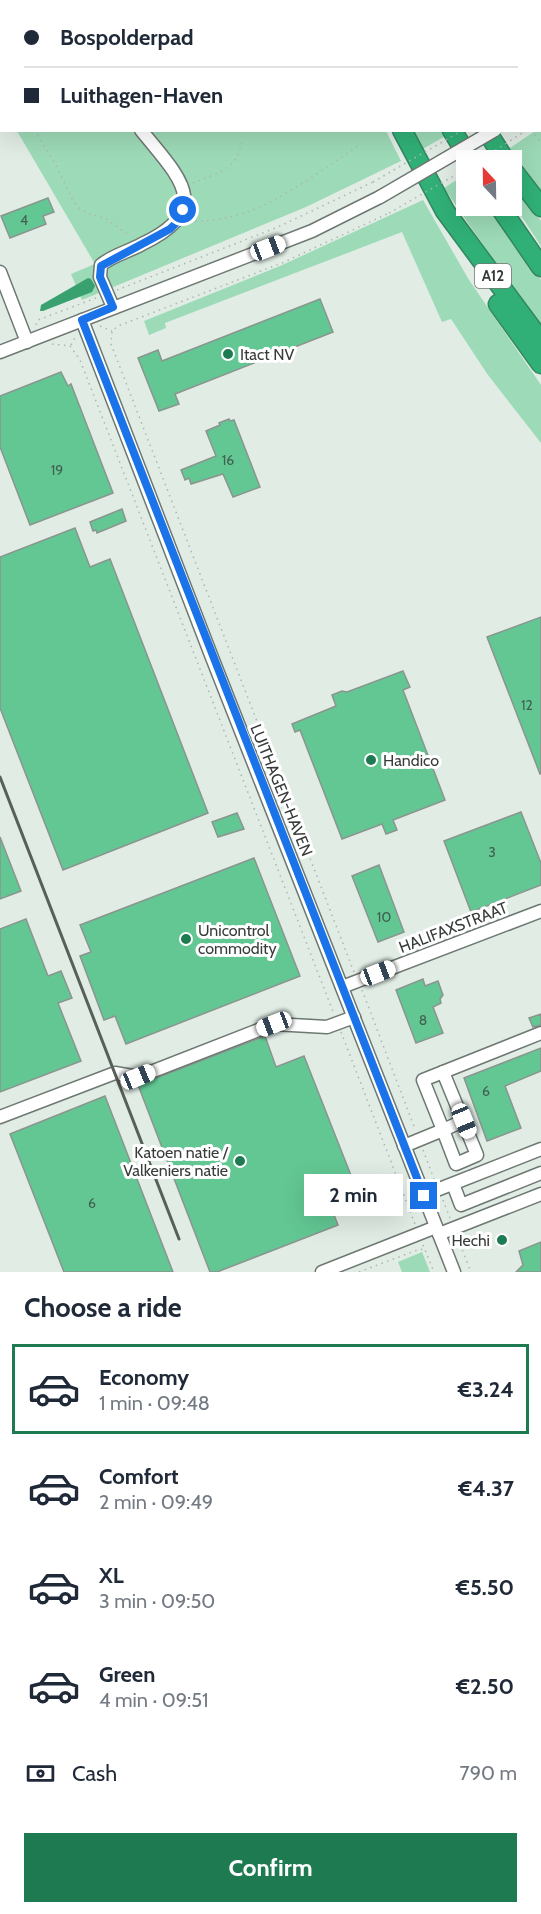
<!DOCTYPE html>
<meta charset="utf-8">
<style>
body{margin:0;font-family:Cabin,sans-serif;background:#f6f6f7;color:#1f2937;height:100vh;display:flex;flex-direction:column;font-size:22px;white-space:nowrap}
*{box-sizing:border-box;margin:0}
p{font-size:20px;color:#747a83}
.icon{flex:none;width:33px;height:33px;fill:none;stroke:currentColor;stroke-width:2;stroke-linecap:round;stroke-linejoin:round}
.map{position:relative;height:1272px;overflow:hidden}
.panel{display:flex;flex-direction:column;background:#fff;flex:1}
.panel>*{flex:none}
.top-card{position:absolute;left:0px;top:0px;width:542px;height:132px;box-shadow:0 6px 24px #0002;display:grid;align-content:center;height:132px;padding:0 24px;background:#fff}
.needle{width:39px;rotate:338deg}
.controls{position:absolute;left:456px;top:150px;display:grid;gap:12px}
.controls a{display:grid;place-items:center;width:66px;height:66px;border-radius:0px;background:#fff;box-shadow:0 6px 24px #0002;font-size:30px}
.end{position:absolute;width:27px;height:27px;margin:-14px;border:8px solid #1a73e8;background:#fff;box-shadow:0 0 0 3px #fff}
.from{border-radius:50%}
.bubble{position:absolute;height:42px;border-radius:0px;background:#fff;box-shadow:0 6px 24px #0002;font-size:20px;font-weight:700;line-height:42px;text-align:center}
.car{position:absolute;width:18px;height:36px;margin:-18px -9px;border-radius:8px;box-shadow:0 0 4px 2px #0007;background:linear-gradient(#fff 24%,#345 0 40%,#fff 0 76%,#345 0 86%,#fff 0)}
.top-card b{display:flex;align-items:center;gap:21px;height:57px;font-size:22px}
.top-card b+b{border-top:2px solid #e0e1e3}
.top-card i{width:15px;height:15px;background:#1f2937}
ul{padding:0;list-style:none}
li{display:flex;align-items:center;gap:18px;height:90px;margin:0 12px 9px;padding:0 12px;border:3px solid transparent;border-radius:0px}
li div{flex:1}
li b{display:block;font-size:22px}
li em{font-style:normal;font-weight:700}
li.active{border-color:#1e7b51}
li>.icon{width:54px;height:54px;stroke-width:1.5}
h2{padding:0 24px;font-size:27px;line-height:72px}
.pay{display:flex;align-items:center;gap:15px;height:66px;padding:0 24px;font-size:22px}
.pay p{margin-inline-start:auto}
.cta{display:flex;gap:12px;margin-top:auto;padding:12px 24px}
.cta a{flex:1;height:69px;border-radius:0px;background:#1e7b51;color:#fff;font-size:24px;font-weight:700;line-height:69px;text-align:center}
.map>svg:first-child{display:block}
.green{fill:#9ddab7}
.water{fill:#39a16f}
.building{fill:#62c793;stroke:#8b958f;stroke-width:1.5}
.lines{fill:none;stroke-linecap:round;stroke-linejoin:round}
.minor-casing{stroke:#6e7872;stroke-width:15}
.highway-casing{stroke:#338761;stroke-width:21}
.path{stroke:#adb6b0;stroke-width:1.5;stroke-dasharray:1.5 4.5;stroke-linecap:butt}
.minor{stroke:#fff;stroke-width:12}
.highway{stroke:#30b076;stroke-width:18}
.rail{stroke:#595f5b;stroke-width:3}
.minor-bridge-casing{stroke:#6e7872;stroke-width:15;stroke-linecap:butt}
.path-bridge{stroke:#adb6b0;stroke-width:1.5;stroke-dasharray:1.5 4.5;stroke-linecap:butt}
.minor-bridge{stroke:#fff;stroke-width:12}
.route{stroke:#1a73e8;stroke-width:8}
.poi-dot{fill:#1e7b51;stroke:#fff;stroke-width:2}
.labels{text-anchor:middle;stroke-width:6;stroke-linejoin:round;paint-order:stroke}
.number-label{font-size:14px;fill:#425f50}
.shield{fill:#fff;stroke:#747674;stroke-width:1.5}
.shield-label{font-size:15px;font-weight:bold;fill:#383c39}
.poi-label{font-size:16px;fill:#383c39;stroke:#fff;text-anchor:start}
.street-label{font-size:16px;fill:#383c39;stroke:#fff}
</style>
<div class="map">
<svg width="541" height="1272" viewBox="0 0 541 1272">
<rect width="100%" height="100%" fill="#e1ece5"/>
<g class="green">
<path d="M0 0H325V1L2 2 1 104Z"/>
<path d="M541 126V190L510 148 535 131 540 130Z"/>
<path d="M17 131H386L401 161 306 207 82 300 71 274 95 264Z"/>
<path d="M411 131H447L449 134 421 150Z"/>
<path d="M466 174V206H492L541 280V330L444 188Z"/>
<path d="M512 181 541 221V246L512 202Z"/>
<path d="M423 200 469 280 541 385V443L488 375 451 319 442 322 402 232 165 323 166 328 149 335 144 321 280 266Z"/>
<path d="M422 1252 430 1272H402L398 1262Z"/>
</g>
<path class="water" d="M88 278 91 279 95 286 92 292 43 311H40L41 305Z"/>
<g class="building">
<path d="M48 198 54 212 43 216 46 224 10 238 1 216Z"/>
<path d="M320 299 333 332 175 394 179 404 159 411 138 358 158 350 162 361Z"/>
<path d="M61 372 68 386 71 384 113 493 30 525 0 447V396Z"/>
<path d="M229 419 230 421 234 420 260 487 233 497 223 474 191 484 189 478 185 480 181 470 216 456 206 431 220 425 219 423Z"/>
<path d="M122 509 126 521 97 533 96 530 93 531 90 522Z"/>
<path d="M75 528 90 567 110 559 208 813 63 870 0 708V557Z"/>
<path d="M541 617V774H540L487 637Z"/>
<path d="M403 671 410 687 403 690 445 800 393 820 397 830 386 834 382 824 342 839 300 730 295 732 292 724 336 706 332 695 342 691 347 692Z"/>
<path d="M521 812 541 863V885L471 912 444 841Z"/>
<path d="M237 813 244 829 218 837 212 822Z"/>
<path d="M0 837 21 891 0 899Z"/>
<path d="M254 858 300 976 126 1044 115 1016 104 1020 80 956 91 952 80 925Z"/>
<path d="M379 865 404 932 378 942 352 876Z"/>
<path d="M26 919 48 976 61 971 72 998 58 1003 81 1061 0 1092V929Z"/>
<path d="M423 979 425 986 438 981 443 995 440 999 441 1003 433 1007 443 1033 416 1043 396 990Z"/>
<path d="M541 1014V1025L533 1027 529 1018Z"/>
<path d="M265 1036 276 1067 304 1056 354 1183 326 1194 338 1225 217 1272H210L138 1085Z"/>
<path d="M541 1048V1071L505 1086 521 1128 487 1141 464 1078Z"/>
<path d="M105 1096 173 1272H64L10 1134Z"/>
<path d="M541 1242V1272H516L523 1265 519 1251Z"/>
</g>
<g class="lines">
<defs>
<g id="minor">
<path d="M33 0 34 2"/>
<path d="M540 100 541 99"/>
<path d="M0 272 27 342"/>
<path d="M113 307 100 277 101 265C111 256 130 251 142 244 217 209 177 175 141 130"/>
<path d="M82 320 211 655 454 1272"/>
<path d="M0 352 312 231 380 197"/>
<path d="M342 987 541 911"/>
<path d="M0 1117 115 1073 138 1077 274 1024 327 1027 354 1017"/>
<path d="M463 1121 443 1130 423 1080 541 1033"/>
<path d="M404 1146 443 1130 456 1164 477 1155 443 1072"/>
<path d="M453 1184 461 1205 541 1173"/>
<path d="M424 1195 541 1149"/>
<path d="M439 1234 541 1194"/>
<path d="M322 1272 436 1227"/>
</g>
<g id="highway">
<path d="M340 0V2"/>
<path d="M387 0V2"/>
<path d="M411 0 412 2"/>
<path d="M402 130 445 211 541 341"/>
<path d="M452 130 470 160"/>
<path d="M486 130 505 160"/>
<path d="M512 169 541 207"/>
<path d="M499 206 541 267"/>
<path d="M498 304 541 364"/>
</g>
</defs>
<use href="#minor" class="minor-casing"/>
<use href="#highway" class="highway-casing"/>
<g class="path">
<path d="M450 0V2"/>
<path d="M504 2 506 0"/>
<path d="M0 67 2 70"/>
<path d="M540 79 541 78"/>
<path d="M540 121H541"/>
<path d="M34 130 56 165 72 199 78 207 89 214 105 218 130 236"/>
<path d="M531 130 541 142"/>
<path d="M193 183C213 175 239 169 241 143"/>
<path d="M189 222C208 221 226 219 244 213 280 202 327 166 360 145"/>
<path d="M117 290 278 227 373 182"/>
<path d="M36 325 38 320 96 298"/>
<path d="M100 326 112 331"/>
<path d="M52 344 70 346 80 360 334 1014"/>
<path d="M71 345 76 336"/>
<path d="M354 972 111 344 112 331 118 326 282 263 389 213"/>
<path d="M362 990 415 1129"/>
<path d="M341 1032 415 1224"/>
<path d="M423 1150 434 1179"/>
<path d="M443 1200 450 1218"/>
<path d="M458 1239 471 1272"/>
<path d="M423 1245 434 1272"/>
<path d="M359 1272 420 1249 425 1250"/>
</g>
<use href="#minor" class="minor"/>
<use href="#highway" class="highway"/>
<path class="rail" d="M0 777 179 1239"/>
<defs>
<path id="minor-bridge" d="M380 197 495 130"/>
</defs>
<use href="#minor-bridge" class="minor-bridge-casing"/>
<g class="path-bridge">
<path d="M480 160 527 130"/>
<path d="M373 182 463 130"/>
<path d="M389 213 466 169"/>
</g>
<use href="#minor-bridge" class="minor-bridge"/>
</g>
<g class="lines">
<path class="route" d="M183 210 177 222 170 229 101 266 100 277 113 307 82 320 424 1196"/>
</g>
<g class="poi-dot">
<circle cx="228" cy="354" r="6"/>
<circle cx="371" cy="760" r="6"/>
<circle cx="186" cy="939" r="6"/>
<circle cx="240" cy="1161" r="6"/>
<circle cx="502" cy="1240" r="6"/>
</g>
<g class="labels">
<g class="number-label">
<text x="24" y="225">4</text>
<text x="228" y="465">16</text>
<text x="57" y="475">19</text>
<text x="527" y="710">12</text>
<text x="492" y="857">3</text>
<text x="384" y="922">10</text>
<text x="423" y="1025">8</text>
<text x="486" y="1096">6</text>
<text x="92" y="1208">6</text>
</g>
<rect class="shield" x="475" y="264" width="36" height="24" rx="4.5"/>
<g class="shield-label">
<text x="493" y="281">A12</text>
</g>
<g class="poi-label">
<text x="240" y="360">Itact NV</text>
<text x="383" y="766">Handico</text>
<text x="198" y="936">Unicontrol<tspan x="198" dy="18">commodity</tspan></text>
<text x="228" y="1158" text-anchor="end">Katoen natie /<tspan x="228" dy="18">Valkeniers natie</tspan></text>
<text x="490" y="1246" text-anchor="end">Hechi</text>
</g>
<g class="street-label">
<text transform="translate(282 790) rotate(68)" y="6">LUITHAGEN-HAVEN</text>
<text transform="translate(453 927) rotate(-21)" y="6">HALIFAXSTRAAT</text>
</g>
</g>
</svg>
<div class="controls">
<a><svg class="needle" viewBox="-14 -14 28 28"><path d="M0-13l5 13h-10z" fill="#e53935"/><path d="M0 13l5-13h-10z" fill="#747a83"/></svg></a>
</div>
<i class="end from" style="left:183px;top:210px"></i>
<i class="end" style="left:424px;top:1196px"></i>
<div class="bubble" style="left:304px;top:1174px;width:99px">2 min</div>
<i class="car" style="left:268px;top:248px;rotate:69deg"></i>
<i class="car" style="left:378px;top:973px;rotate:69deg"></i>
<i class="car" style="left:274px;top:1024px;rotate:249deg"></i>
<i class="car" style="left:138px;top:1077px;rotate:68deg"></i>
<i class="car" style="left:464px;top:1121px;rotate:158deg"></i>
<div class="top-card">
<b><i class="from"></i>Bospolderpad</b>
<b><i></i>Luithagen-Haven</b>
</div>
</div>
<section class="panel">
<h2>Choose a ride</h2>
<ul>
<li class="active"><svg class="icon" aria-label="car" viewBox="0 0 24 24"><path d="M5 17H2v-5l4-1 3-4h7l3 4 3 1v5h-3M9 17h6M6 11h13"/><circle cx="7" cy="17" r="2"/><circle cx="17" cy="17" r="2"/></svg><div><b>Economy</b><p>1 min · 09:48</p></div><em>€3.24</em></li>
<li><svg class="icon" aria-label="car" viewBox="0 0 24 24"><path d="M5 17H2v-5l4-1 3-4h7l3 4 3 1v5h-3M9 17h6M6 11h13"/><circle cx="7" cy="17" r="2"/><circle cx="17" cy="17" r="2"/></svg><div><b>Comfort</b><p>2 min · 09:49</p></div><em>€4.37</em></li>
<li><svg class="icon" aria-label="car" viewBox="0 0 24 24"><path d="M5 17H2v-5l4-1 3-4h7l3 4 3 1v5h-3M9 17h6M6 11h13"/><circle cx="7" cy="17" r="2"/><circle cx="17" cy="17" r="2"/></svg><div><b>XL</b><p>3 min · 09:50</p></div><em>€5.50</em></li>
<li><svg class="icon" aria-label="car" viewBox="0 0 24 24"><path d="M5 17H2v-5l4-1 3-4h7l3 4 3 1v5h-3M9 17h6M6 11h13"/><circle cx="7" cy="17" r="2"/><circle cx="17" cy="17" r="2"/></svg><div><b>Green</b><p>4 min · 09:51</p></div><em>€2.50</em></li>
</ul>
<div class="pay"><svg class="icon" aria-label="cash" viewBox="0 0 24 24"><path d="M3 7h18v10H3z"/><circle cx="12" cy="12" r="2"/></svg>Cash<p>790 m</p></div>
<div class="cta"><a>Confirm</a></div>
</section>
